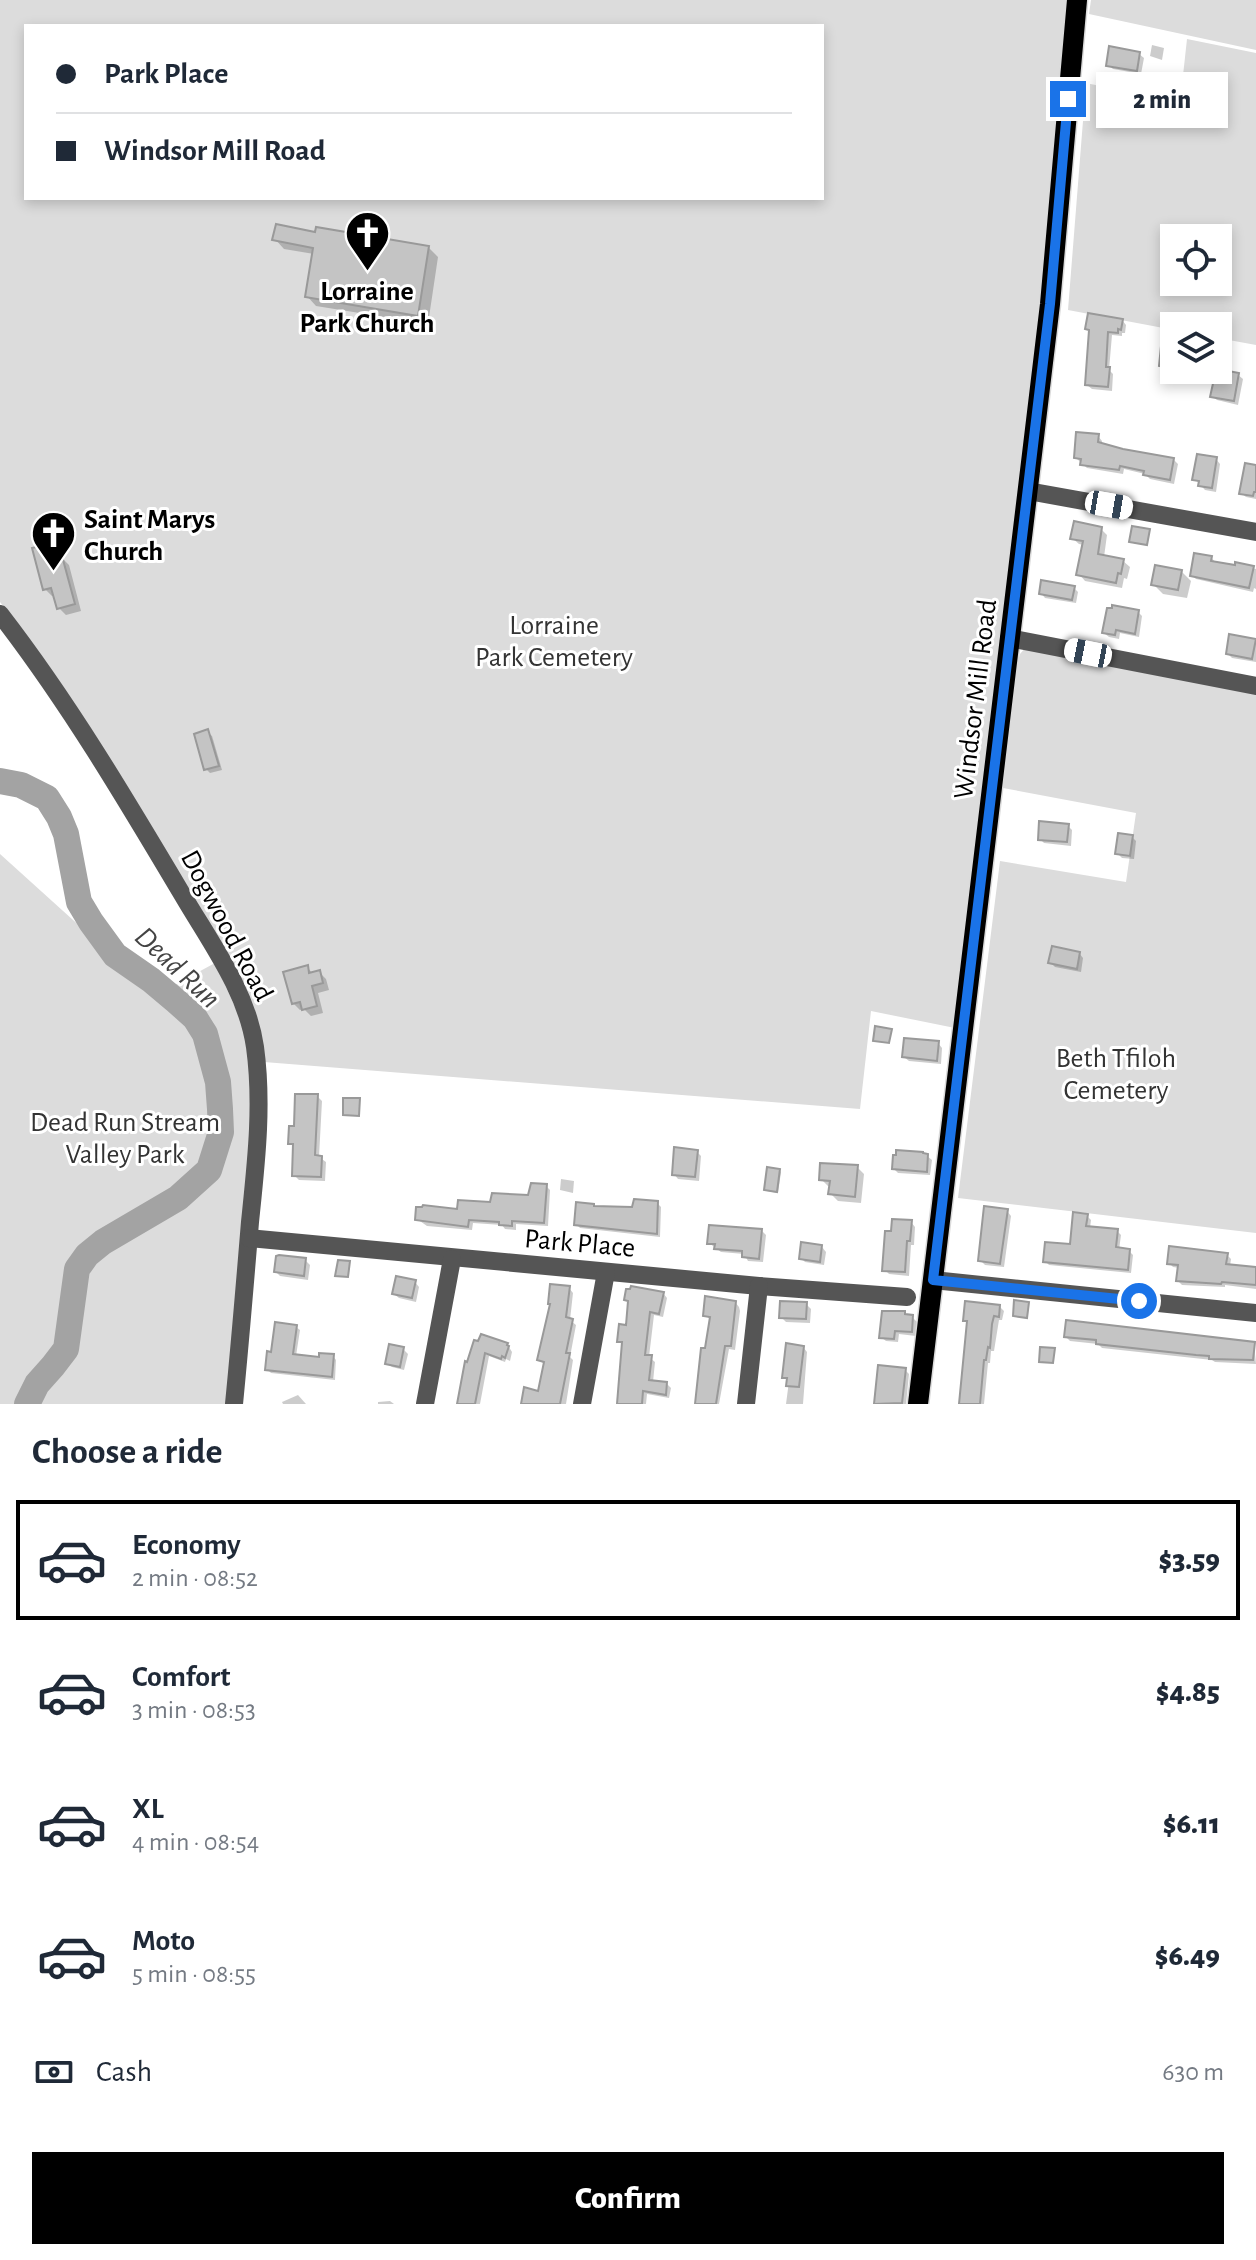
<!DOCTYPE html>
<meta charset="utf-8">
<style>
body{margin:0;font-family:"Alegreya Sans",sans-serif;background:#f2f2f3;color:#1f2937;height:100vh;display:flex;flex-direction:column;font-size:30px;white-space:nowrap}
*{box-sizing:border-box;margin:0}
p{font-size:26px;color:#747a83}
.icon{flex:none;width:44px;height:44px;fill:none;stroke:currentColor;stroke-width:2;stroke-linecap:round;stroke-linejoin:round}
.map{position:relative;height:1404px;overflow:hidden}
.drawer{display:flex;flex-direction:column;background:#fff;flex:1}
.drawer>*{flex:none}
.top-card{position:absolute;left:24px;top:24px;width:800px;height:176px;border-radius:0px;box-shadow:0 4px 12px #0003;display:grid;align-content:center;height:176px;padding:0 32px;background:#fff}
.fabs{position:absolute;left:1160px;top:224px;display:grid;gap:16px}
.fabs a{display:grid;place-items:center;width:72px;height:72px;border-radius:0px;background:#fff;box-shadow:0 4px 12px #0003;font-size:40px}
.end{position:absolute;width:36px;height:36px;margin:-18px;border:10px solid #1a73e8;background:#fff;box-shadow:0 0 0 4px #fff}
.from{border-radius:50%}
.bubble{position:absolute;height:56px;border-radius:0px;background:#fff;box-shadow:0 4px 12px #0003;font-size:26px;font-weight:800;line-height:56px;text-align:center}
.car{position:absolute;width:24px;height:48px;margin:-24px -12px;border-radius:10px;box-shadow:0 0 6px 2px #0007;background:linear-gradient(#fff 24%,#345 0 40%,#fff 0 76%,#345 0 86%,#fff 0)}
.top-card b{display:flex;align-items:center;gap:28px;height:76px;font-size:30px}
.top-card b+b{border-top:2px solid #e0e1e3}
.top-card i{width:20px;height:20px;background:#1f2937}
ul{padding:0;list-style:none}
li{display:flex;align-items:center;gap:24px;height:120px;margin:0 16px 12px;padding:0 16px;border:4px solid transparent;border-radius:0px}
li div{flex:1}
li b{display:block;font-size:30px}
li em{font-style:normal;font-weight:800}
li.current{border-color:#000}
li>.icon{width:72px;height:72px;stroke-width:1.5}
h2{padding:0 32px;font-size:36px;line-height:96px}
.pay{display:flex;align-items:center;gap:20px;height:88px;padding:0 32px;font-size:30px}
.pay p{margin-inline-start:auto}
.cta{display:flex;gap:16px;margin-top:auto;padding:16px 32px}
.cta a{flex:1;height:92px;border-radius:0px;background:#000;color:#fff;font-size:32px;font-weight:800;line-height:92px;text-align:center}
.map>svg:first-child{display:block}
.green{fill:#dcdcdc;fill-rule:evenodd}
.shadow{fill:#0003}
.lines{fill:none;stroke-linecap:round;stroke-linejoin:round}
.river{stroke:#a3a3a3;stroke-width:26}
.building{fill:#c4c4c4;stroke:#999;stroke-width:2}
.major-casing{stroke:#dbdbdb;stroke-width:23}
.minor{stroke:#555;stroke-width:18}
.major{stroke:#000;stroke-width:20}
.route{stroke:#1a73e8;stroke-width:10}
.labels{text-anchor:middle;stroke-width:6;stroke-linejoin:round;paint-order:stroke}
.poi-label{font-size:28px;font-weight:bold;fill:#000;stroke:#fff}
.park-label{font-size:28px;fill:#333;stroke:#fff}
.street-label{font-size:28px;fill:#000;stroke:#fff}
.water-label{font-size:30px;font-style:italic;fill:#444;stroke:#fff}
</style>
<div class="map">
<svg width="1256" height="1404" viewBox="0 0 1256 1404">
<rect width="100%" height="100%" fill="#fff"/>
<g class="green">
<path d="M0 0H1069L1043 303 955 1028 871 1011 860 1109 264 1062 258 1026 32 643 0 602ZM26 26H822V198H26Z"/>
<path d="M1091 0H1256V50L1089 14Z"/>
<path d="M1187 39 1256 53V345L1218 338V326H1174V330L1068 310 1086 83 1180 103ZM1174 238H1218V282H1174Z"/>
<path d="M1026 647 1256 691V1233L958 1198 1000 861 1126 882 1136 813 1003 788 1017 664 1020 654Z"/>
<path d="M0 854 156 995 215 963 244 1027 250 1059 251 1104 248 1171 226 1404H0Z"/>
</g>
<g class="shadow">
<path d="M1152 45 1164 48 1162 60 1150 56Z"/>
<path d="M1139 54 1144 58 1141 74 1113 69 1108 65Z"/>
<path d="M317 234 429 248 438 257 428 324 316 306 307 296 314 254 284 249 275 239Z"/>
<path d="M1122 320 1126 325 1125 333H1122V336L1112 335 1109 370 1113 374 1112 391 1092 389 1087 385 1091 333 1087 329Z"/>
<path d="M1163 348 1174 350V370L1176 371 1166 370 1161 365Z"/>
<path d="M1238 375 1243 379 1238 405 1217 400 1212 396Z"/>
<path d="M1098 436 1102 441V445L1173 459 1178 464 1174 484 1150 479 1145 474 1124 469 1123 474 1087 468 1076 458Z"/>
<path d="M1216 459 1220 464 1216 492 1205 490 1195 479Z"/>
<path d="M1256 467V499L1246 497 1241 493Z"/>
<path d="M1101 529 1107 535 1104 557 1123 561 1130 567 1127 579 1124 578 1122 588 1085 581 1079 574 1084 545 1079 544 1072 538Z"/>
<path d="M48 546 56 553 57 559 62 558 69 565 81 611 66 615 59 608 55 595 52 596 45 589Z"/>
<path d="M1211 557 1215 562 1236 567 1237 564 1256 569V589L1254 588 1253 592 1196 579 1192 575Z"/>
<path d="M1181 571 1191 581 1187 598 1163 594 1153 584Z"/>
<path d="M1074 588 1078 592 1076 603 1045 598 1041 593Z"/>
<path d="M1138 612 1142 616 1139 637 1120 633 1119 639 1109 637 1104 633Z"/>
<path d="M1231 636 1256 641V662L1232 658 1228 654Z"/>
<path d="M207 732 212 736 222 770 210 773 206 769Z"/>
<path d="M1068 826 1072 830 1071 846 1044 843 1040 839Z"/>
<path d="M1132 837 1136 841 1134 859 1122 858 1117 853Z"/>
<path d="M1079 953 1083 958 1081 972 1055 967 1050 962Z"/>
<path d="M307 967 313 974 319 972 326 979 329 990 318 993 323 1013 311 1016 304 1009 300 1010 293 1003Z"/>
<path d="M938 1043 942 1048 941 1064 909 1061 904 1057Z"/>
<path d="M317 1096 322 1101 319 1157 326 1162 325 1181 299 1180 294 1175 295 1148 290 1143 296 1128Z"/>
<path d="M697 1152 701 1156 699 1181 678 1179 674 1174Z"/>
<path d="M927 1156 932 1160 930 1175 898 1173 894 1169Z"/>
<path d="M857 1167 864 1174 861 1203 838 1201 831 1194V1187L828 1186 821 1179Z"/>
<path d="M779 1170 781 1172 778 1193 767 1191 766 1190Z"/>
<path d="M561 1179 574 1181 573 1193 560 1190Z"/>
<path d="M546 1186 550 1190 548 1226 516 1224V1230L505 1229 502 1225 473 1223 472 1230 427 1226 417 1219 530 1197Z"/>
<path d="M657 1203 661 1207 660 1237 580 1228 576 1224 593 1206 633 1210Z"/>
<path d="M1007 1211 1011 1216 1004 1267 985 1265 980 1260Z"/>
<path d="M1087 1216 1091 1220 1090 1228 1117 1231 1121 1235 1119 1250 1129 1251 1133 1255 1131 1273 1049 1265 1045 1261 1071 1246Z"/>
<path d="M911 1222 915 1227 914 1245H911L909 1276 889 1274 885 1270Z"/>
<path d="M761 1230 766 1235 763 1262 748 1261 744 1254 721 1252 709 1243Z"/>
<path d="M822 1247 826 1252 824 1265 805 1262 801 1258Z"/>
<path d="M1227 1255 1231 1259 1230 1266 1256 1269V1289L1225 1285V1287L1182 1285 1178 1281 1180 1268 1173 1267 1169 1263Z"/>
<path d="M305 1260 310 1265 308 1280 280 1276 276 1272Z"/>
<path d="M415 1282 419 1287 416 1302 399 1298 394 1294Z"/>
<path d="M569 1288 573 1293 570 1320 576 1325 570 1357 573 1360 566 1404H523L540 1393 545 1364 539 1360 551 1305Z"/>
<path d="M663 1293 667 1298 663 1317 654 1315 649 1357 655 1362 653 1382 667 1384 671 1388 669 1398 647 1394 646 1404H619L624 1346 619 1341 628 1327Z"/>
<path d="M735 1302 739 1307 740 1311 735 1350 729 1349 719 1404H697L711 1320 705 1315Z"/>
<path d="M806 1304 811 1309 810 1323 786 1322 781 1317Z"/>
<path d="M999 1306 1004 1311 1002 1320H999L994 1351H991L990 1363H988L984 1404H961L969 1324 965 1320Z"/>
<path d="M907 1317H912L917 1322 916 1336 899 1334 898 1342 886 1341 881 1337Z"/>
<path d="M296 1327 300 1330 296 1356 321 1359 333 1356 336 1360 335 1380 271 1373 267 1369 273 1354Z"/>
<path d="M1066 1337 1254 1344 1256 1364 1215 1362 1212 1360 1102 1348 1098 1344 1070 1341Z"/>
<path d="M475 1342 507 1344 512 1352 510 1361 506 1359 505 1362 489 1356 480 1404H459Z"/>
<path d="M803 1347 807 1352 803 1404H786L789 1381 784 1377Z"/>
<path d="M403 1349 408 1354 404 1370 392 1367 387 1363Z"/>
<path d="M880 1367 905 1370 909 1374 906 1404H876Z"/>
<path d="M298 1395 306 1404H283L282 1402Z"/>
<path d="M390 1401 394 1404H378V1402Z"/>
</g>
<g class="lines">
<path class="river" d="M0 781 21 785 47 798 59 817 66 834 79 902 91 922 115 955 151 980 176 1001 195 1018 205 1034 218 1082 220 1109 221 1132 209 1170 178 1198 103 1242 87 1255 77 1269 66 1349 53 1366 37 1384 27 1404"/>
</g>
<g class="building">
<path d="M1109 46 1140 52 1137 71 1106 66Z"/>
<path d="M276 224 315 232 316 227 429 246 418 316 305 297 313 248 272 240Z"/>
<path d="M1088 313 1123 319 1121 330 1118 329V333L1108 332 1106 367H1110L1108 387 1085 385 1089 330 1085 329Z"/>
<path d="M1161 346 1174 347 1172 368 1159 366Z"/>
<path d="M1218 369 1239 373 1234 401 1210 397 1216 370Z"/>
<path d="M1076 432 1099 434 1098 442 1123 449 1174 458 1170 480 1143 475 1144 471 1120 466 1119 470 1080 465 1081 459 1074 458Z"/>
<path d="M1197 454 1217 457 1212 488 1198 486 1199 481 1192 480Z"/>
<path d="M1245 463 1256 465V492H1254L1253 496 1239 494Z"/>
<path d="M1074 521 1102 527 1098 554 1124 559 1121 574 1118 573 1116 583 1076 575 1083 541 1070 539Z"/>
<path d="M1132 526 1150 529 1147 545 1129 542Z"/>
<path d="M49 544 53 558 62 556 75 604 57 609 51 588 43 590 32 548Z"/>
<path d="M1194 553 1212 556 1211 561 1235 565V562L1254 566 1249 588 1190 576Z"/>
<path d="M1155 565 1182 570 1178 590 1151 585Z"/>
<path d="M1041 580 1075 586 1072 600 1039 594Z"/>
<path d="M1112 605 1139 610 1135 634 1116 630 1115 635 1102 633 1107 608H1112Z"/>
<path d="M1229 634 1256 639 1252 659 1226 654Z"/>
<path d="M208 729 219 766 204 770 194 734Z"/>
<path d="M1039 821 1069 824 1067 842 1038 840Z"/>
<path d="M1118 833 1133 835 1130 856 1115 854Z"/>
<path d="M1052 946 1080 952 1077 969 1048 963Z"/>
<path d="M308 965 309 973 320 970 323 983 312 986 317 1006 302 1010 300 1002 292 1004 283 972Z"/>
<path d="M875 1026 892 1029 889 1043 873 1041Z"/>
<path d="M904 1038 939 1041 937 1061 902 1057Z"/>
<path d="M295 1094H318L315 1155 322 1156 321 1177 292 1176 293 1144H288L289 1126H294Z"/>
<path d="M343 1098H360L359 1116 343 1115Z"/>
<path d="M674 1147 698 1150 695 1177 672 1175Z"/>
<path d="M896 1150 923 1152V1153L928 1154 927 1172 892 1169 893 1155H896Z"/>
<path d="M820 1163 858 1165 855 1197 828 1194 830 1181 819 1180Z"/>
<path d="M767 1167 780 1169 777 1192 764 1190Z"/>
<path d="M531 1183 547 1184 544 1223 512 1221V1226L499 1225V1222L469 1220 468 1227 415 1220 416 1207H422L423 1205 457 1209 458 1200 490 1202 492 1193 528 1195Z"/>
<path d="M634 1199 658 1201 657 1234 574 1225 576 1202 594 1204V1206L632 1207Z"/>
<path d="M984 1206 1008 1209 1000 1264 978 1261Z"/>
<path d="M1073 1212 1088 1214 1086 1226 1118 1229 1116 1247 1130 1249 1128 1270 1043 1262 1045 1242 1070 1244Z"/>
<path d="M892 1219 912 1220 910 1241H907L905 1272 882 1271 885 1231H891Z"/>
<path d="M709 1225 762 1229 759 1259 742 1257V1251L714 1249 715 1244H707Z"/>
<path d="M801 1242 822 1245 820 1262 799 1259Z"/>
<path d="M1169 1246 1228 1253 1226 1264 1256 1267V1285L1222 1282 1221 1284 1176 1281 1178 1265 1167 1264Z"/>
<path d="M279 1255 306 1258 304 1276 274 1272 276 1256Z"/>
<path d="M338 1260 350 1261 348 1277 335 1276Z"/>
<path d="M396 1276 416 1280 412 1298 392 1294Z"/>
<path d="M550 1284 570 1286 566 1317 573 1319 566 1353H570L560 1404H521L524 1387 538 1391 544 1362 537 1360 550 1304H548Z"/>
<path d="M631 1286 664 1292 659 1314 650 1312 645 1355H652L649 1380 667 1382 666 1395 643 1391 642 1404H617L622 1342H617L619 1324 626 1325 628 1301 624 1300 626 1289H630Z"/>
<path d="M705 1296 736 1301 731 1346H725L716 1404H695L701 1348H705L710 1317 703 1316Z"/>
<path d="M1014 1300 1029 1302 1027 1318 1013 1316Z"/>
<path d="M780 1301 807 1302 806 1319 779 1318Z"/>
<path d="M965 1301 1000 1305 999 1317 994 1316 992 1324 990 1348 988 1347 986 1360H984L980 1404H959L967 1321H963Z"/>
<path d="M882 1311H905V1314L913 1315 912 1332 895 1331 894 1339 879 1338Z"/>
<path d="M1066 1320 1255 1342 1253 1360 1209 1359V1356L1196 1355 1096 1344V1340L1064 1337Z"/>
<path d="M275 1322 297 1325 293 1354 319 1357V1353L334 1354 332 1377 265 1370 267 1351 271 1352Z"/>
<path d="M481 1334 508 1343 507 1345 509 1346 505 1358 502 1356 501 1359 485 1353 475 1404H457L465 1361 467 1362 474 1340 478 1341Z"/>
<path d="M786 1343 804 1346 799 1387 786 1386 787 1378H782Z"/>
<path d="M389 1344 404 1347 400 1367 385 1364Z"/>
<path d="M1040 1347 1055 1348 1053 1363 1039 1362Z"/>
<path d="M878 1365 906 1368 902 1403 874 1404Z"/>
</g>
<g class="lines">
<defs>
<path id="major" d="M918 1404 1050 304 1077 0"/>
</defs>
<use href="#major" class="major-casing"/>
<g class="minor">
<path d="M1028 491 1256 532"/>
<path d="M0 614C68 702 125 798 182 894 210 942 247 991 255 1047 263 1105 256 1164 250 1222 245 1283 240 1343 234 1404"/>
<path d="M1009 638 1256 686"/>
<path d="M249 1238 759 1286 907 1297"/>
<path d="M933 1280 1256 1313"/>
<path d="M425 1404 452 1259"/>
<path d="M582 1404 606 1272"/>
<path d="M746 1404 759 1286"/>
</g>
<use href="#major" class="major"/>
</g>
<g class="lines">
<path class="route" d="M1068 99 1050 304 933 1280 1139 1301"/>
</g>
<defs>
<symbol id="church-pin" viewBox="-11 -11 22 30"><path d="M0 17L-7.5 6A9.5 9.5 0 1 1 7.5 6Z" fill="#000" stroke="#fff"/><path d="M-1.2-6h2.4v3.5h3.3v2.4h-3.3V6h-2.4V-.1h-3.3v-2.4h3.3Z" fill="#fff"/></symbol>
</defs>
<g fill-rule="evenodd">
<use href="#church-pin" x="342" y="208" width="51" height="69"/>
<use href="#church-pin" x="28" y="508" width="51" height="69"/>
</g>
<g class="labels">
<g class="poi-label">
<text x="367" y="300">Lorraine<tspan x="367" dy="32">Park Church</tspan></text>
<text x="84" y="528" text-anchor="start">Saint Marys<tspan x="84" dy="32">Church</tspan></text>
</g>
<g class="park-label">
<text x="554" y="634">Lorraine<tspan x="554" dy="32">Park Cemetery</tspan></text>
<text x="1116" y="1067">Beth Tfiloh<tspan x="1116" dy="32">Cemetery</tspan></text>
<text x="125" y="1131">Dead Run Stream<tspan x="125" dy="32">Valley Park</tspan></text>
</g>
<g class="street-label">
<text transform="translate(974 699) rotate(-83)" y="10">Windsor Mill Road</text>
<text transform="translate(228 925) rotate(62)" y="10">Dogwood Road</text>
<text transform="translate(580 1242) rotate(5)" y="10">Park Place</text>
</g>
<g class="water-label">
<text transform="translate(178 967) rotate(43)" y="10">Dead Run</text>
</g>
</g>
</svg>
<div class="fabs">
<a><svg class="icon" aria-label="locate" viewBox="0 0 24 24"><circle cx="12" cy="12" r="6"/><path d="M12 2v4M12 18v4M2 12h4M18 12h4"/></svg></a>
<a><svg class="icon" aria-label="layers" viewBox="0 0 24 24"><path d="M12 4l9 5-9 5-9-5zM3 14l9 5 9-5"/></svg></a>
</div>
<i class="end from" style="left:1139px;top:1301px"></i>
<i class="end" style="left:1068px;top:99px"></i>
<div class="bubble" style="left:1096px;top:72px;width:132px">2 min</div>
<i class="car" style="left:1109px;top:505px;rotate:100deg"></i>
<i class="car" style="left:1088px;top:653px;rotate:281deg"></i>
<div class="top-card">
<b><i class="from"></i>Park Place</b>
<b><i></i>Windsor Mill Road</b>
</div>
</div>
<section class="drawer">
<h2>Choose a ride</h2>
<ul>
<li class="current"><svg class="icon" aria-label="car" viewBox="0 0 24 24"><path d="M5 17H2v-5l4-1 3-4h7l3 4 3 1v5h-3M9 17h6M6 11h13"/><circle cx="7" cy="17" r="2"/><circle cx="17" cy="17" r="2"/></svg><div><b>Economy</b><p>2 min · 08:52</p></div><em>$3.59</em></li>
<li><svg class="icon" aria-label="car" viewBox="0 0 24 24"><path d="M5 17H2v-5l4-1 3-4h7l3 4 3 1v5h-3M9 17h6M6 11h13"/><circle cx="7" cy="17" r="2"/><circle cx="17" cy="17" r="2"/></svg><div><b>Comfort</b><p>3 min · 08:53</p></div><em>$4.85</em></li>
<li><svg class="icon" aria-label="car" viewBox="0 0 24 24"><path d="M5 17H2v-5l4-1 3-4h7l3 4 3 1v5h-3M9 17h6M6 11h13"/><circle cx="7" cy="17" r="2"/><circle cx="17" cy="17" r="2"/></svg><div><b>XL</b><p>4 min · 08:54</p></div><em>$6.11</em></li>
<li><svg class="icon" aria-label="car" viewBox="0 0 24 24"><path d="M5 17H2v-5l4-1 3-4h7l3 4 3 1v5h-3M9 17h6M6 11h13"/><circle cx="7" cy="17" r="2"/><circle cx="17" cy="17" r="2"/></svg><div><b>Moto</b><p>5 min · 08:55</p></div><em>$6.49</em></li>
</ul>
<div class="pay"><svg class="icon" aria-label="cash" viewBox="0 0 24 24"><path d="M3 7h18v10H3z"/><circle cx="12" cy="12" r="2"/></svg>Cash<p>630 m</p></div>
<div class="cta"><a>Confirm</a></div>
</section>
